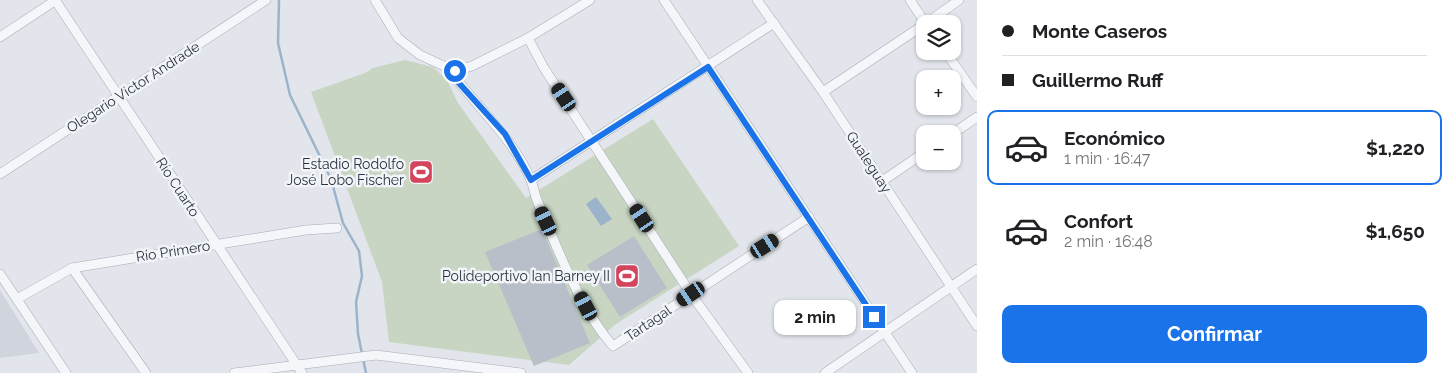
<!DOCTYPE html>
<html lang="es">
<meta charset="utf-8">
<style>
body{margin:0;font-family:Raleway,sans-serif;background:#f6f6f6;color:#202124;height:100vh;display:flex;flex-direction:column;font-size:19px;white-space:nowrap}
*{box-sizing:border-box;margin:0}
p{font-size:16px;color:#757577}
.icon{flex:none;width:28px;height:28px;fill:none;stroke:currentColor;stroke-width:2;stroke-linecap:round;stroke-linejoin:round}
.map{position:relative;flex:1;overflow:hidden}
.side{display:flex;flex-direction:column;background:#fff;width:475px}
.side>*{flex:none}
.hud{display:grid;align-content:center;height:110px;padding:0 25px;background:#fff}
.fabs{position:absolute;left:916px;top:15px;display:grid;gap:10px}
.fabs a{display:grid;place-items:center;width:45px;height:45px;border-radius:10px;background:#fff;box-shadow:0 1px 4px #0004;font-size:25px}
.end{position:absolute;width:22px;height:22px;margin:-11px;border:6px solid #1a73e8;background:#fff;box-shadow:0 0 0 2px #fff}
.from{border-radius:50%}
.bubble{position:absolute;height:35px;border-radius:10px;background:#fff;box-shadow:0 1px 4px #0004;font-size:16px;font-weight:700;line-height:35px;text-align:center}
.car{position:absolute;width:15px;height:30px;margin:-15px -8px;border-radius:6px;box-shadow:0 0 4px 1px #0007;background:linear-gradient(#222 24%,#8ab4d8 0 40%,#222 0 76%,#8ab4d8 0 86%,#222 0)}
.hud b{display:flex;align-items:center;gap:18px;height:48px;font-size:19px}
.hud b+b{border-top:1px solid #e0e0e0}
.hud i{width:12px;height:12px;background:#202124}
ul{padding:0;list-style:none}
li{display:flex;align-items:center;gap:15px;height:75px;margin:0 10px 8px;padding:0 15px;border:2px solid transparent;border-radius:10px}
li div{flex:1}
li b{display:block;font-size:19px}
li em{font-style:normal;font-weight:700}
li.current{border-color:#1a73e8}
li>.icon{width:45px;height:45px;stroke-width:1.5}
.primary-button{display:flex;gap:10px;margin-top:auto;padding:10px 25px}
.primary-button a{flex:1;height:58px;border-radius:10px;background:#1a73e8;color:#fff;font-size:20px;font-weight:700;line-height:58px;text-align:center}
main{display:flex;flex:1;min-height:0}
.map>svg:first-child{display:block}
.built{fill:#d0d5dd}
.green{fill:#c8d5c3}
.water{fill:#9cb4cb}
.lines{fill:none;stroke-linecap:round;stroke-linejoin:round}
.stream{stroke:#9cb4cb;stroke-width:2.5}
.building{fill:#b9bfc8}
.street-casing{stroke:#a7acb5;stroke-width:10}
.street{stroke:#f5f6f9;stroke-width:9}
.route{stroke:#1a73e8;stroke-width:6}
.labels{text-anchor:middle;stroke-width:5;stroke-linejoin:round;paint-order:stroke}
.street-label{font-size:14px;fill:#293343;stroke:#f2f4f8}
.poi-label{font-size:14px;fill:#293343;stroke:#f2f4f8;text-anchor:end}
</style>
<main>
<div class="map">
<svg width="977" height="373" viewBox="0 0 977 373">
<rect width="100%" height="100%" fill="#e2e5eb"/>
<path class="built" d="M0 290 39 353 0 358Z"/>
<path class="green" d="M405 60 433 67 447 80 458 103 526 198 653 119 739 246 616 324 569 365 389 342 382 282 311 92 365 73 373 68Z"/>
<path class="water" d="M596 197 612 219 601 226 586 204Z"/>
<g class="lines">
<path class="stream" d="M279 0 278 43 290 95 331 179 343 223 359 251 362 276 356 302 358 334 366 373"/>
</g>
<g class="building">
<path d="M542 229 590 343 534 366 485 252Z"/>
<path d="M634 236 667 288 620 317 587 265Z"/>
</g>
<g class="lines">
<defs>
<g id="street">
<path d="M55 0 302 373"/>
<path d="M375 0 398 38 420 55 455 71 459 82C484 114 514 141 531 180 534 188 535 197 539 205 557 249 582 311 613 346L809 217"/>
<path d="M664 0 912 373"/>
<path d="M757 0 823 92 977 326"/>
<path d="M910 0 926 24"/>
<path d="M925 24 959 0"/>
<path d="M0 37 56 0"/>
<path d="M528 38 544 68 691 294 748 373"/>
<path d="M945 51 977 97"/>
<path d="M455 71 472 66 528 38 590 0"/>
<path d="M823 92 925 24"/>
<path d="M952 134 977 117"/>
<path d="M0 174 266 0"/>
<path d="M531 180 774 23"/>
<path d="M881 182 925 152"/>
<path d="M72 268 146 373"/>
<path d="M0 274 66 373"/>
<path d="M17 299 72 268 306 230 337 228"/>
<path d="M234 373 376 355 521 373"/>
<path d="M825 373 977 269"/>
</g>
</defs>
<use href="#street" class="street-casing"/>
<use href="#street" class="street"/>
</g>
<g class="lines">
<path class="route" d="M455 71 458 82 505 134 531 180 708 67 874 317"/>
</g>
<defs>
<symbol id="stadium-square" viewBox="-11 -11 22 22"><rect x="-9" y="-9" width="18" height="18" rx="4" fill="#d2455c" stroke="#f2f4f8"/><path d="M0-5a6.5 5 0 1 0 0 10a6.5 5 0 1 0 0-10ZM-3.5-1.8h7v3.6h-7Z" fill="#fff"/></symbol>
</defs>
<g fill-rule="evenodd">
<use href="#stadium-square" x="407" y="158" width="28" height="28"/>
<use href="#stadium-square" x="613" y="262" width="28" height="28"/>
</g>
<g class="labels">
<g class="street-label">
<text transform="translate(133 87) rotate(-33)" y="5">Olegario Víctor Andrade</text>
<text transform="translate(869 162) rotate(57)" y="5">Gualeguay</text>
<text transform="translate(178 187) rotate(57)" y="5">Río Cuarto</text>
<text transform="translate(173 251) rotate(-9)" y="5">Río Primero</text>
<text transform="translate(648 323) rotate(-34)" y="5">Tartagal</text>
</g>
<g class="poi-label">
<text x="404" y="169">Estadio Rodolfo<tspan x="404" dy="16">José Lobo Fischer</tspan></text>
<text x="610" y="281">Polideportivo Ian Barney II</text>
</g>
</g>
</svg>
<div class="fabs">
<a><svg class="icon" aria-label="layers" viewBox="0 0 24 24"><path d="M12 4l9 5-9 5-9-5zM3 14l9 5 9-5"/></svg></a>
<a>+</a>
<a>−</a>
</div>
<i class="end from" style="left:455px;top:71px"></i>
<i class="end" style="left:874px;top:317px"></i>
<div class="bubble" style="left:774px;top:300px;width:82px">2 min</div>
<i class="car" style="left:564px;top:97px;rotate:326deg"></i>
<i class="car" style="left:642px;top:218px;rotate:327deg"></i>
<i class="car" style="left:546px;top:221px;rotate:335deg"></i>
<i class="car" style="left:765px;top:246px;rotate:57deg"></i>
<i class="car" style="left:691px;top:294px;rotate:236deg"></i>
<i class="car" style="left:586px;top:306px;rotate:332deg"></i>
</div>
<section class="side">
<div class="hud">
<b><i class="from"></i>Monte Caseros</b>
<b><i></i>Guillermo Ruff</b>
</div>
<ul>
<li class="current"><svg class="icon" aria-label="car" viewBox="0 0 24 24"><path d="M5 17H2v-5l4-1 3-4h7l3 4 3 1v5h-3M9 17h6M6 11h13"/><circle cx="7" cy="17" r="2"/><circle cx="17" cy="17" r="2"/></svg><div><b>Económico</b><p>1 min · 16:47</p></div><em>$1,220</em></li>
<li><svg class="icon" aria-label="car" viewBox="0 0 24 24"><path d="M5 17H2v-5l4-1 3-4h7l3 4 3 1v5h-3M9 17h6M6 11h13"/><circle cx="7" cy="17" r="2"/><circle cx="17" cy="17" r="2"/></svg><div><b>Confort</b><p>2 min · 16:48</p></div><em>$1,650</em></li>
</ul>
<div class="primary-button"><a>Confirmar</a></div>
</section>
</main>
